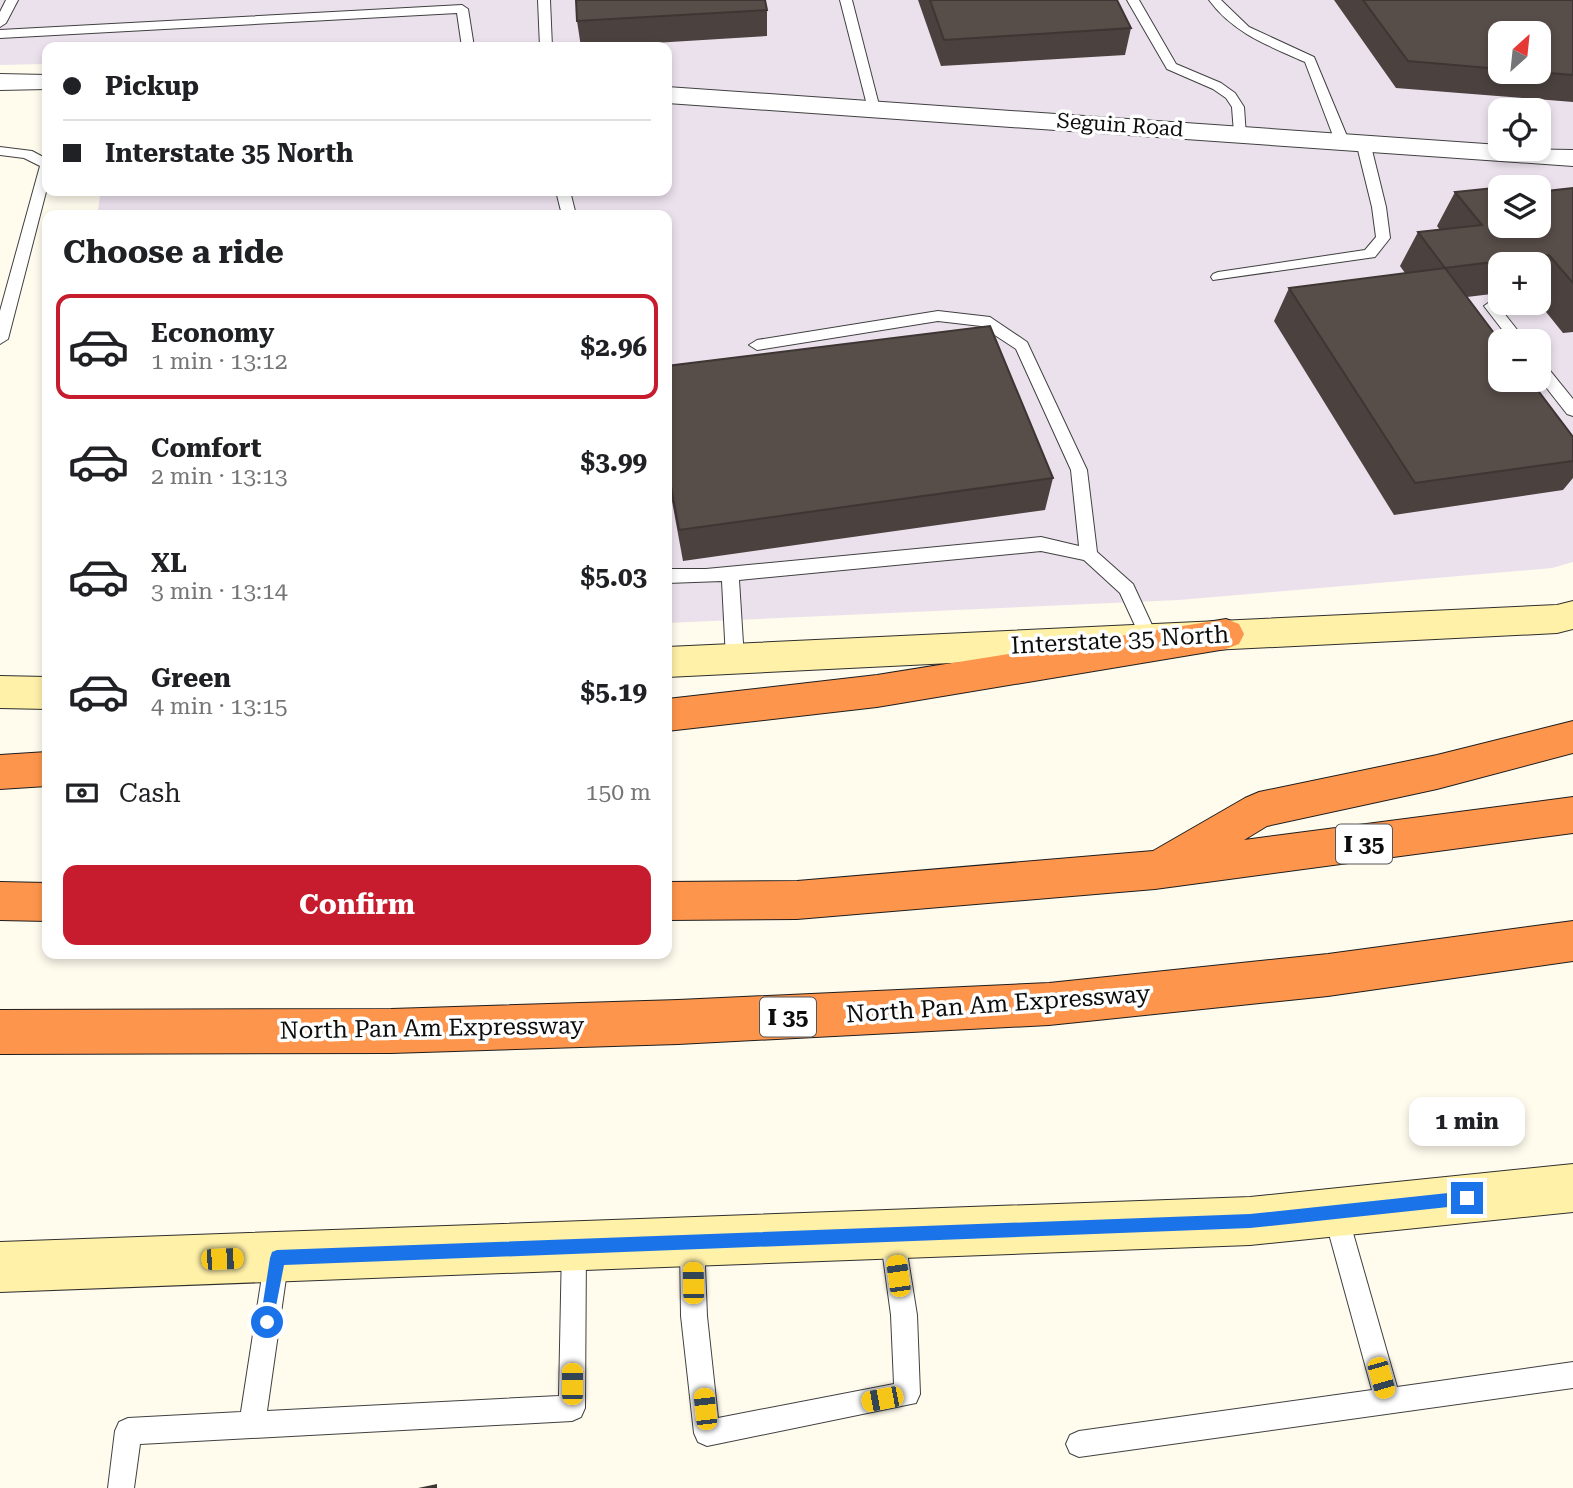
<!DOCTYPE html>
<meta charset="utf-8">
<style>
body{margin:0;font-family:"Roboto Serif",serif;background:#f2f2f2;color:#202124;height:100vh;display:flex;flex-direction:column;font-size:26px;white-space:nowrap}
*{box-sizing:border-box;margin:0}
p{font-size:23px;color:#757577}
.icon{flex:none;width:38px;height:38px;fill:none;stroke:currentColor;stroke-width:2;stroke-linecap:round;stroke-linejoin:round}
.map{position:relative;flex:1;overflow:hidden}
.panel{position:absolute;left:42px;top:210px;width:630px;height:749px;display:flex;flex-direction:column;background:#fff;border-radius:14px;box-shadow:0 4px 10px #0003}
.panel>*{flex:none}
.banner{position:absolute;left:42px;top:42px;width:630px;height:154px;border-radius:14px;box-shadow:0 4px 10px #0003;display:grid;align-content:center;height:154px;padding:0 21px;background:#fff}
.needle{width:46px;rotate:27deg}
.buttons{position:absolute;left:1488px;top:21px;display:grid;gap:14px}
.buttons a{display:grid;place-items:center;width:63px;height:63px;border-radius:14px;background:#fff;box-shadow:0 4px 10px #0003;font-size:35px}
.end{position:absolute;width:32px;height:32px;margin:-16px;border:9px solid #1a73e8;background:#fff;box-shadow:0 0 0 4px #fff}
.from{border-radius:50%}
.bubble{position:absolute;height:49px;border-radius:14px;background:#fff;box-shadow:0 4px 10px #0003;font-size:23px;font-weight:700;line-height:49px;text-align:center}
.car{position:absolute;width:21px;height:42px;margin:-21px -10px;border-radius:9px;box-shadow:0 0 5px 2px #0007;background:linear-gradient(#f5c518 24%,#345 0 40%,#f5c518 0 76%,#345 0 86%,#f5c518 0)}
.banner b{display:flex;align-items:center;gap:24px;height:66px;font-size:26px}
.banner b+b{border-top:2px solid #e0e0e0}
.banner i{width:18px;height:18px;background:#202124}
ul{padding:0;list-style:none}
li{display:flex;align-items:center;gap:21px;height:105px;margin:0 14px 10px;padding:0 7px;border:4px solid transparent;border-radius:14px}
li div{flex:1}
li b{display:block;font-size:26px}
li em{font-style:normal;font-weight:700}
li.active{border-color:#c61c2d}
li>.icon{width:63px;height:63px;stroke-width:1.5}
h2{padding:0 21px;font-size:32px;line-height:84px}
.pay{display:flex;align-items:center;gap:18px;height:77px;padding:0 21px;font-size:26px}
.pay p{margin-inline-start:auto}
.button{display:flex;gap:14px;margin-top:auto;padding:14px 21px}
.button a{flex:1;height:80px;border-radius:14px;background:#c61c2d;color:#fff;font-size:28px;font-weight:700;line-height:80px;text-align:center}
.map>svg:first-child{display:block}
.industrial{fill:#ebe1ed;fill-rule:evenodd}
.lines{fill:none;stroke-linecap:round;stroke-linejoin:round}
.lane-casing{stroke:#404040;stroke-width:2}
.street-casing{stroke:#404040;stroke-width:2}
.secondary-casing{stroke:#2f2f2f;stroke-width:2}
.highway-casing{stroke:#1e1e1e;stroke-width:2}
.lane{fill:#fff;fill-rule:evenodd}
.street{fill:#fff;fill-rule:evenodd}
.secondary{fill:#fff1a8;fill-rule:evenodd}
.highway{fill:#fe954d;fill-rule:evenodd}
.wall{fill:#4b423f;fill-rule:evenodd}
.shaded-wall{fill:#3d3633}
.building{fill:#574d49;stroke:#3d3633;stroke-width:2}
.route{fill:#1a73e8}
.labels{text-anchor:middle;stroke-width:7;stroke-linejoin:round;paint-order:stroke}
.far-street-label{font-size:21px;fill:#0d0d0d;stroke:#fff}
.shield{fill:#fff;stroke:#565656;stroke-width:2}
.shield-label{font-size:23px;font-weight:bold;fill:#0d0d0d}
.street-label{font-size:24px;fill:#0d0d0d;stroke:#fff}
</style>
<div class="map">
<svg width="1573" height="1488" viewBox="0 0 1573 1488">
<rect width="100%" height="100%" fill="#fffbed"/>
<path class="industrial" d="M0 0H1573V562L1552 568 1179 600 667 623V215H97L101 191H667V47H47V64L0 65ZM1500 33H1538V72H1500ZM1500 110H1538V149H1500ZM1500 187H1538V226H1500ZM1500 264H1538V303H1500ZM1500 341H1538V380H1500Z"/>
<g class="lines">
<defs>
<g id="lane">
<path d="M6 0H18L6 23 0 27V12Z"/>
<path d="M538 0H550L552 47H540Z"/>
<path d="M840 0H852L880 109 879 112 874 113 868 109Z"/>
<path d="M1127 0H1139L1176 64 1221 83 1235 93 1244 107 1246 136 1241 137 1234 133 1232 107 1226 98 1213 89 1167 69Z"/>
<path d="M1209 0H1221L1249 27 1314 57 1349 141 1347 144 1342 145 1335 141 1305 62C1269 46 1233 33 1209 0Z"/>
<path d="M462 5 468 9 474 47H462L457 13 0 38V30Z"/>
<path d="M1363 138 1370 142 1386 207 1390 238 1375 257 1213 280 1211 277 1213 274 1218 272 1365 250 1376 237 1372 207 1356 142Z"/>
<path d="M0 147 32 151 47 159V188L8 339 0 344V311L40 166 24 158 0 155Z"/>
<path d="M556 191H570L576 215H562Z"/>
<path d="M1491 301 1496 303 1526 341H1511L1484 306Z"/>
<path d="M938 311 990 317 1027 342 1087 470 1097 552 1133 584 1158 638 1155 643 1149 645 1143 643 1120 593 1084 560 1041 551 739 580 744 659 741 664 735 667 729 664 726 659 722 581 667 583V569H706L1041 537 1079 546 1071 470 1016 349 981 326 938 321 757 350 749 345 757 340Z"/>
<path d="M1538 361 1543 362 1573 399V416L1567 414 1538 377Z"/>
<path d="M1335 1200 1343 1204 1347 1212 1397 1387 1573 1362V1388L1079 1457 1070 1453 1066 1444 1070 1435 1079 1431 1372 1390 1323 1212 1327 1204Z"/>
<path d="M892 1222 901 1225 904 1234 917 1315 920 1394 916 1403 707 1446 698 1442 694 1433 681 1316 680 1242 683 1233 692 1230 701 1233 704 1242 707 1316 718 1418 894 1384 891 1315 880 1234 883 1225Z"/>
<path d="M574 1234 583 1237 586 1246 585 1408 581 1417 572 1421 140 1444 134 1488H108L115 1431 119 1422 128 1418 241 1412 265 1257 268 1248 277 1245 286 1248 289 1257 267 1411 559 1396 562 1246 565 1237Z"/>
</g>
<g id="street">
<path d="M0 74 47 75V89L0 90Z"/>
<path d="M667 87 1500 145V149L1573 150V166L667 103Z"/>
</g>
<g id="secondary">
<path d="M1573 601V629L1557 633 667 677V647L1557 605Z"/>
<path d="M0 676 47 677V709L0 708Z"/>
<path d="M1573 1164V1212L1250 1245 0 1292V1242L1250 1197Z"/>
</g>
<g id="highway">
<path d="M1226 619 1239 624 1244 634 1239 644 1226 649 877 707 667 731V699L877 675Z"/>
<path d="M1573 721V753L1437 789 1267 826 1244 840 1573 797V833L1155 889 797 919 667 920V882L797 881 1153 851 1245 798 1259 792 1437 755Z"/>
<path d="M47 752V786L0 789V755Z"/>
<path d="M0 882 47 883V921L0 920Z"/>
<path d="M1573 921V961L1328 996 1049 1025 678 1044 391 1053 0 1054V1010L391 1009 678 1000 1049 983 1328 954Z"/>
</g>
</defs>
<use href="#lane" class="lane-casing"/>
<use href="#street" class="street-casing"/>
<use href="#secondary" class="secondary-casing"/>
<use href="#highway" class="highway-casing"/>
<use href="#lane" class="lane"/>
<use href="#street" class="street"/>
<use href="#secondary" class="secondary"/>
<use href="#highway" class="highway"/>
</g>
<g class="wall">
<path d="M918 0H1117L1131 28 1125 55 941 66Z"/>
<path d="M1334 0H1573V102L1396 88ZM1500 33 1538 72H1500Z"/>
<path d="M767 10V36L589 47H581L577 21Z"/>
<path d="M1573 188V332L1563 333 1538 302V264H1500V293L1467 297 1573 437V478L1563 490 1394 515 1274 321 1289 288 1405 273 1400 266 1418 232 1440 230 1437 226 1455 192 1500 226Z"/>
<path d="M667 366 1053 478 1045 510 683 561 667 474Z"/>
</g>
<path class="shaded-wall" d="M437 1484V1488H418Z"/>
<g class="building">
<path d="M576 0H765L767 10 577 21Z"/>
<path d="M930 0H1117L1131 28 944 40Z"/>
<path d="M1363 0H1573V75L1537 72H1538V33H1500V69L1408 61Z"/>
<path d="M1494 188 1500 194V226H1538V192L1573 188V283L1549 255 1445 268 1418 232 1482 225 1455 192Z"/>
<path d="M1445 268 1500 341V380H1530L1573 437V461L1415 483 1289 288Z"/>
<path d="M990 326 1053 478 679 530 667 464V366Z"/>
</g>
<path class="route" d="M1467 1191 1474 1198 1467 1205 1250 1228 284 1265 272 1327 267 1330 262 1327 260 1322 270 1258 272 1252 277 1250 1250 1214Z"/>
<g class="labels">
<g class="far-street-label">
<text transform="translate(1120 125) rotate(4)" y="7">Seguin Road</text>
</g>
<g class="shield">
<rect x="1336" y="824.5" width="56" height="39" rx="5"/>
<rect x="760" y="997.5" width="56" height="39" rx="5"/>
</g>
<g class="shield-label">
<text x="1364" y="852">I 35</text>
<text x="788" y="1025">I 35</text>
</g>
<g class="street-label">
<text transform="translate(1120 640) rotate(-3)" y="8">Interstate 35 North</text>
<text transform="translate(998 1004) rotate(-4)" y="8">North Pan Am Expressway</text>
<text transform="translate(432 1028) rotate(-1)" y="8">North Pan Am Expressway</text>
</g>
</g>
</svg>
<div class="buttons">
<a><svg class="needle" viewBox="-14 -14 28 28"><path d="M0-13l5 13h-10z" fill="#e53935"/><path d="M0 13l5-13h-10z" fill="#757577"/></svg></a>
<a><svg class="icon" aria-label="locate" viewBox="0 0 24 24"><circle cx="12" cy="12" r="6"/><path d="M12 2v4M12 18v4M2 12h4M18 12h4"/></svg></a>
<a><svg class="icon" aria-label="layers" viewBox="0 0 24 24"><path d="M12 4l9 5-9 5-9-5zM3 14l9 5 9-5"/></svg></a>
<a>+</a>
<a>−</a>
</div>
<i class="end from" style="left:267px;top:1322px"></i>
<i class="end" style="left:1467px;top:1198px"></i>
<div class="bubble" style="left:1409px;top:1097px;width:116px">1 min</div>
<i class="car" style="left:222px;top:1259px;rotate:88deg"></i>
<i class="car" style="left:898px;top:1276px;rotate:352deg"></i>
<i class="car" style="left:693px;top:1283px;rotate:359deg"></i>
<i class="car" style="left:1381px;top:1378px;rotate:164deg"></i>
<i class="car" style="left:572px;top:1384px;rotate:0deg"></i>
<i class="car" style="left:882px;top:1399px;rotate:259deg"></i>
<i class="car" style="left:705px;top:1409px;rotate:354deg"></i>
<div class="banner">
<b><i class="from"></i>Pickup</b>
<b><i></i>Interstate 35 North</b>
</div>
<section class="panel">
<h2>Choose a ride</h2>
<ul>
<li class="active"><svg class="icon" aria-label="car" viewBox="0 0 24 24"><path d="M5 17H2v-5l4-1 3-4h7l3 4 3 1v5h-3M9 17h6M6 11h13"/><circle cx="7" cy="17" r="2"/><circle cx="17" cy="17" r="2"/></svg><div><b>Economy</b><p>1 min · 13:12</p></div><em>$2.96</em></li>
<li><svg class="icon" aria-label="car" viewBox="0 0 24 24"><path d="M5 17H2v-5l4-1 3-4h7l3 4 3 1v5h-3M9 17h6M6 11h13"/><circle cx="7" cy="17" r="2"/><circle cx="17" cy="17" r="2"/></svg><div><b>Comfort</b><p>2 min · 13:13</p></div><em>$3.99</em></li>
<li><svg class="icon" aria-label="car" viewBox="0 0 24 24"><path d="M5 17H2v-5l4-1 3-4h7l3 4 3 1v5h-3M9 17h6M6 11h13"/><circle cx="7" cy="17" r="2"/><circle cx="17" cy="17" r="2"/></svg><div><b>XL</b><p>3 min · 13:14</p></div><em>$5.03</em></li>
<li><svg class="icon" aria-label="car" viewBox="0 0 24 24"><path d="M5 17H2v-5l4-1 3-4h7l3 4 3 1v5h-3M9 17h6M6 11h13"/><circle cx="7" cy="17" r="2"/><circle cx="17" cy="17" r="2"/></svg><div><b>Green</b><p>4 min · 13:15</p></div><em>$5.19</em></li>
</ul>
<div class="pay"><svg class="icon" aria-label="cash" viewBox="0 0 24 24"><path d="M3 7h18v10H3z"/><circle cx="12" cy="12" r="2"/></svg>Cash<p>150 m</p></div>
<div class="button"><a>Confirm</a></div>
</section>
</div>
